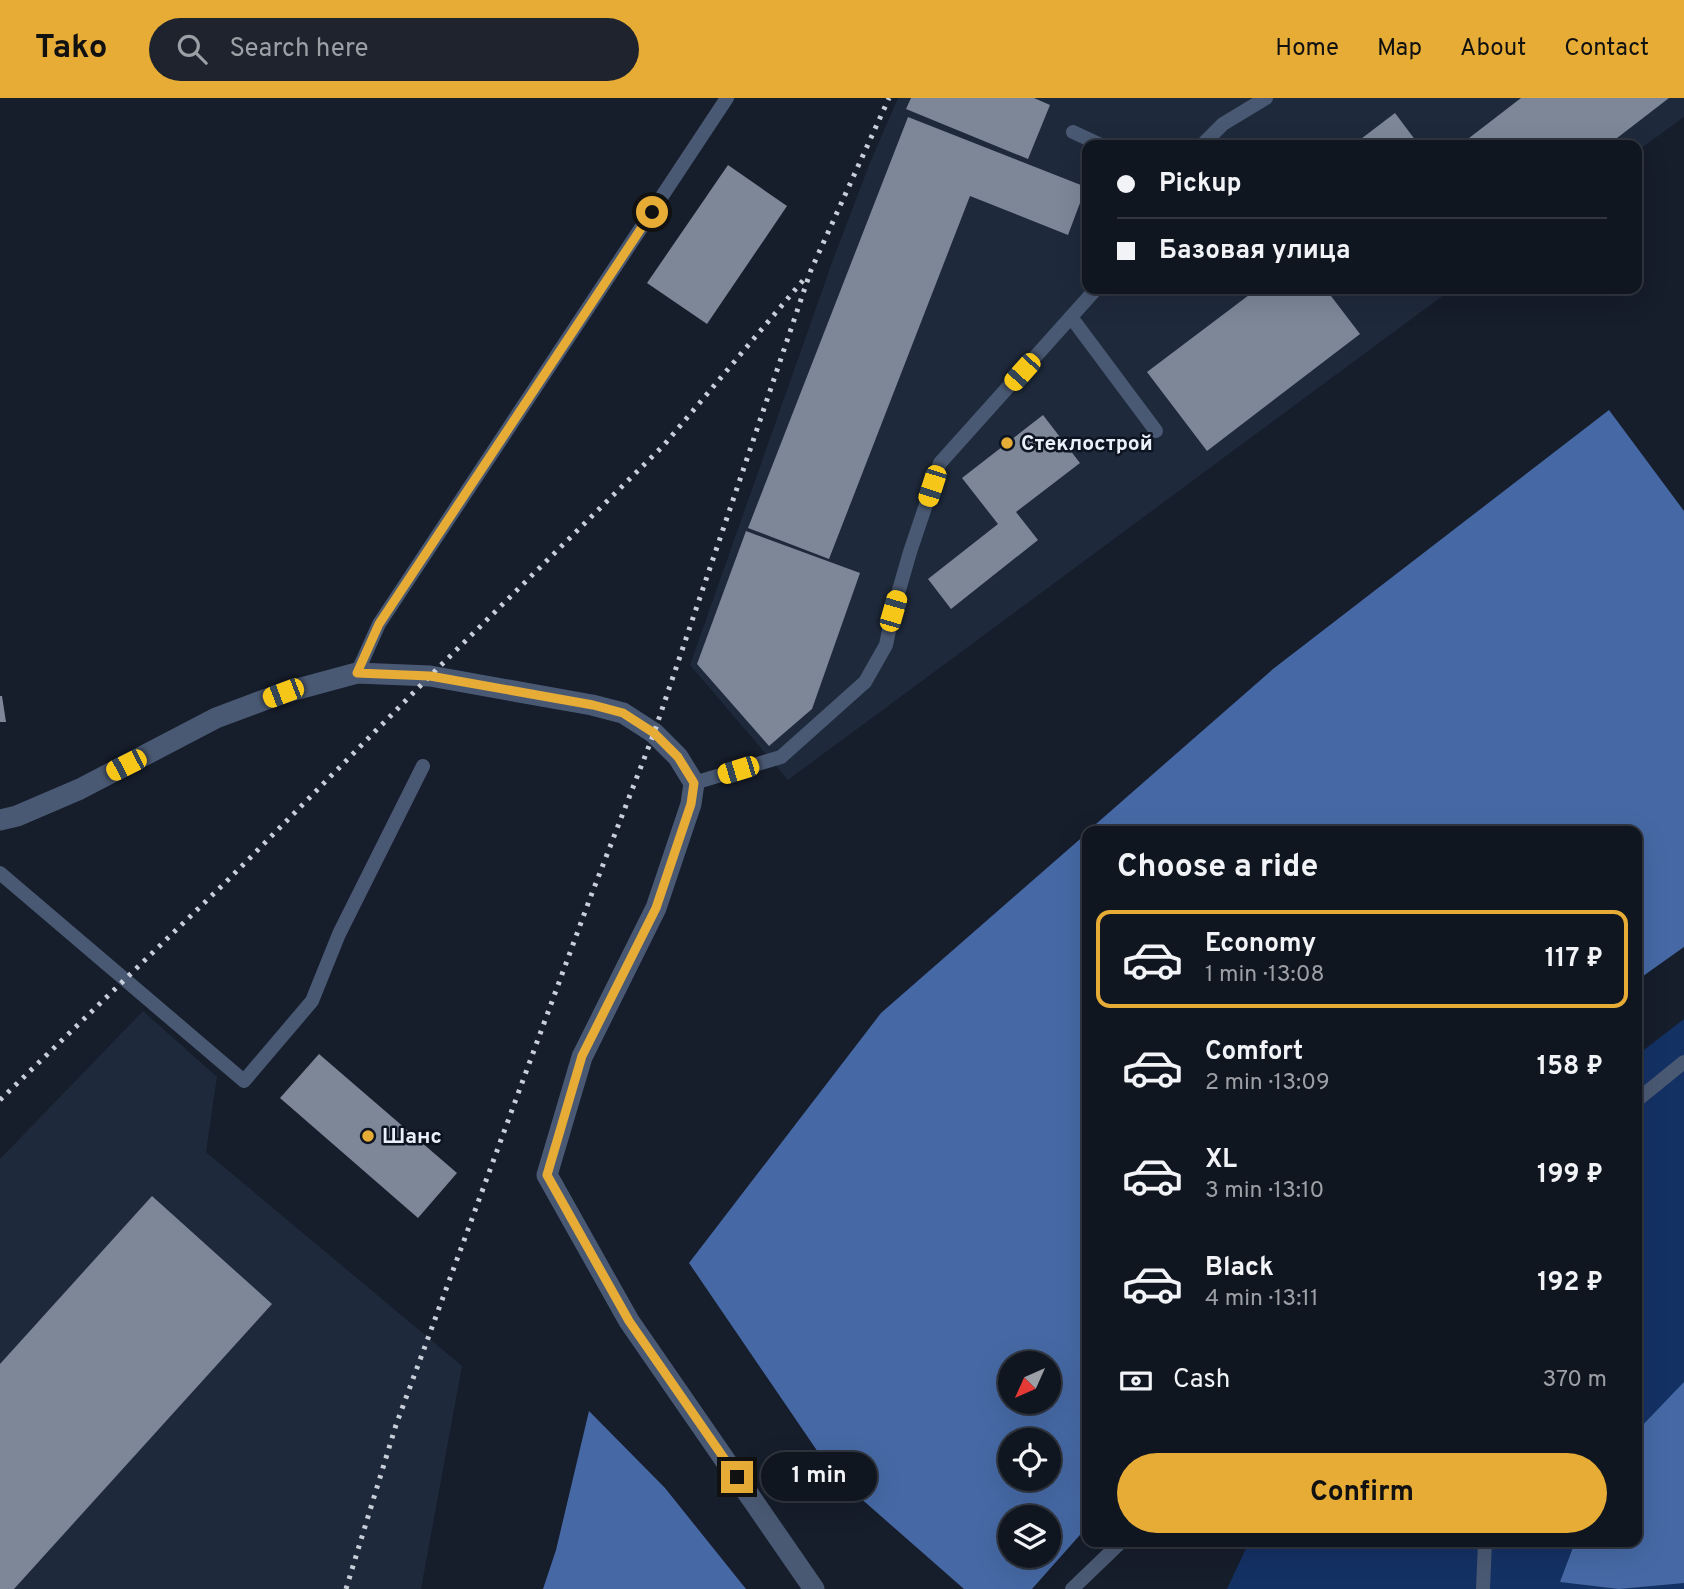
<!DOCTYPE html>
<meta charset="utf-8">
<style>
body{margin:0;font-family:Overpass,sans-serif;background:#1e232d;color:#f1f3f6;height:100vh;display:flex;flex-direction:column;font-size:26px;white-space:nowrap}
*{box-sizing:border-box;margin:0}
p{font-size:23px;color:#9c9fa5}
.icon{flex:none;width:38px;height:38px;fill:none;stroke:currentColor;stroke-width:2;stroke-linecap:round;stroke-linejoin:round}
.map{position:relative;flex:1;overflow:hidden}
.sheet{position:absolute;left:1082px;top:728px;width:560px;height:721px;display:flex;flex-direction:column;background:#101620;border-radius:14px;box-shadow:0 7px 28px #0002,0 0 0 2px #30353e}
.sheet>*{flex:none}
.guide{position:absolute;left:1082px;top:42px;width:560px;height:154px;border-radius:14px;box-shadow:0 7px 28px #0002,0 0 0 2px #30353e;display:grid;align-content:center;height:154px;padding:0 35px;background:#101620}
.needle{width:46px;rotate:225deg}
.controls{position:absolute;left:998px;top:1253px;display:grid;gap:14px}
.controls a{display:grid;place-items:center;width:63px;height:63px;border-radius:50%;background:#101620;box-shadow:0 7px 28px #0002,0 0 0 2px #30353e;font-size:35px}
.end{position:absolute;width:32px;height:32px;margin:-16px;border:9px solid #e6ac36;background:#111;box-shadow:0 0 0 4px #111}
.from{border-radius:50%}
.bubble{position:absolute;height:49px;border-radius:24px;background:#101620;box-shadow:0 7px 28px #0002,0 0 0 2px #30353e;font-size:23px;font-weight:700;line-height:49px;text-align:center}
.car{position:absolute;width:21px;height:42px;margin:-21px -10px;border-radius:9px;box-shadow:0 0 5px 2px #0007;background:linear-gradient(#f5c518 24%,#345 0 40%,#f5c518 0 76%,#345 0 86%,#f5c518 0)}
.guide b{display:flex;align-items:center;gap:24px;height:66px;font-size:26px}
.guide b+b{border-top:2px solid #30353e}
.guide i{width:18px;height:18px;background:#f1f3f6}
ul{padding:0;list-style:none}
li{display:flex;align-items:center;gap:21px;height:98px;margin:0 14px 10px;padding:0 21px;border:4px solid transparent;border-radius:14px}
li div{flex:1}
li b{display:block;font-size:26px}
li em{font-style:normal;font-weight:700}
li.current{border-color:#e6ac36}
li>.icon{width:63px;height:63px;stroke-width:1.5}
h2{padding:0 35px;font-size:32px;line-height:84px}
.pay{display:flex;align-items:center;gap:18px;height:77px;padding:0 35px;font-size:26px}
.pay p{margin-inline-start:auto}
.cta{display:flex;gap:14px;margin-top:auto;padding:14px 35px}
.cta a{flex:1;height:80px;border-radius:42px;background:#e6ac36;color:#111;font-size:28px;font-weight:700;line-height:80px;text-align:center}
header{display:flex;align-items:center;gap:42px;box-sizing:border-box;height:98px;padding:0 35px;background:#e6ac36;color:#111}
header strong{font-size:33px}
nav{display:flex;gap:38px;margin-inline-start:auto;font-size:24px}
.search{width:490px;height:63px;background:#1e232d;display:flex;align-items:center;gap:18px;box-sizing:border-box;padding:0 24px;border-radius:38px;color:#9c9fa5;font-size:26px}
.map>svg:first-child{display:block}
.built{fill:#1e293b}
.green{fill:#143164}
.water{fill:#4669a5;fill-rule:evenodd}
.building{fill:#7d8798}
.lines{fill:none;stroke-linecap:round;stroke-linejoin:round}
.lane{stroke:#4a5973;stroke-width:14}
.street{stroke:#4a5973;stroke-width:21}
.rail{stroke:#c9cfd9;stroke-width:5;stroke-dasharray:3.5 7;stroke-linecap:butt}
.route{stroke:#e6ac36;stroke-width:9}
.poi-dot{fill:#e6ac36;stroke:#0d1421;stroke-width:2.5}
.labels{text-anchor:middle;stroke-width:5;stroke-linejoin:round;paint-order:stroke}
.poi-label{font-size:21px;font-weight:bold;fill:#eaf0fa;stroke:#0d1421;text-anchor:start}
</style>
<header>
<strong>Tako</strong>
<div class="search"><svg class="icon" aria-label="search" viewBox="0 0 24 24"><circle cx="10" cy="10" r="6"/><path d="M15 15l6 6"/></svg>Search here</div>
<nav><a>Home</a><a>Map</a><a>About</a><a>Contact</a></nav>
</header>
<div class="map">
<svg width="1684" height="1491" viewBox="0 0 1684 1491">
<rect width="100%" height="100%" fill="#161d2b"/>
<g class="built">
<path d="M898 0H1684V19L1636 54V47H1087V191H1452L788 682 690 567 833 162 869 67Z"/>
<path d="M143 913 217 979 206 1054 462 1268 421 1491H0V1061Z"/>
</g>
<path class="green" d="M1684 921V1491H1227L1249 1444H1636V958Z"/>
<g class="water">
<path d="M1609 312 1684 413V849L1636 883V733H1088L1273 571Z"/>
<path d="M1087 735V1429L1032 1491H964L833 1376 689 1165 881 915ZM1048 1265V1304H1010V1265ZM1010 1342H1048V1381H1010ZM1010 1419H1048V1458H1010Z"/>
<path d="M1684 1284V1485L1619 1491 1560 1484 1575 1444H1636V1334Z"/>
<path d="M589 1313 665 1390 746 1491H543L556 1452Z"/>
</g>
<g class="building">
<path d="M911 0H1034L1050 7 1028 61 906 11Z"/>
<path d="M1521 0H1669L1608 47H1460Z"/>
<path d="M1395 15 1419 47H1353Z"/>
<path d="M908 19 1086 89 1068 137 970 98 829 461 748 430Z"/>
<path d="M728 67 787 108 707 226 647 185Z"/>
<path d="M1257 191H1340L1331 198 1360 236 1207 353 1147 274Z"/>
<path d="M1043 317 1080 365 1016 414 1038 442 951 511 928 481 998 426 962 380Z"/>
<path d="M746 433 860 475 812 611 769 648 697 566Z"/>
<path d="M0 598H2L6 624H0Z"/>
<path d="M319 956 457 1075 418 1120 280 1000Z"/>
<path d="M152 1098 272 1206 14 1491H0V1266Z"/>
</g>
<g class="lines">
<g class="lane">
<path d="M1073 34 1101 47"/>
<path d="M1202 47 1223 26 1266 0"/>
<path d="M1071 219 1156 333"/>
<path d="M357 575 379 526 727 0"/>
<path d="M694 685 781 659 865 584 886 547 893 513 910 454 940 365 1096 191"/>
<path d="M0 775 244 983 312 903 339 836 423 668"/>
<path d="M1636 1003 1684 964"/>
<path d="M1072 1491 1121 1444"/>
<path d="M1483 1491 1485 1444"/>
</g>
<path class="street" d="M0 722 17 718 80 691 216 620 283 595 357 575 430 578 592 607 623 615 654 635 678 659 694 685 691 706 656 810 582 959 547 1077 629 1223 814 1491"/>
<g class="rail">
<path d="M0 1002 230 780 430 578 664 347 805 180"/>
<path d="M346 1491 396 1327 589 803 654 635 811 172 889 0"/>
</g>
</g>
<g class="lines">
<path class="route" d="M652 114 379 526 357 575 430 578 593 607 623 615 654 635 678 659 694 685 691 706 656 810 582 958 547 1077 629 1223 737 1379"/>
</g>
<g class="poi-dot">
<circle cx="1007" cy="345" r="7"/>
<circle cx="368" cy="1038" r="7"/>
</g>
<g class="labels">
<g class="poi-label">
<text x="1021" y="352">Стеклострой</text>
<text x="382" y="1045">Шанс</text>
</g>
</g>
</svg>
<div class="controls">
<a><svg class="needle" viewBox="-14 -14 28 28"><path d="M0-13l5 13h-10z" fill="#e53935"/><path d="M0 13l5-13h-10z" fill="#9c9fa5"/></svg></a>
<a><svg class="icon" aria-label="locate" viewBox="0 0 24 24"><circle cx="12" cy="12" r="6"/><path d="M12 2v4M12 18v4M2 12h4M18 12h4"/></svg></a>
<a><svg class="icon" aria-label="layers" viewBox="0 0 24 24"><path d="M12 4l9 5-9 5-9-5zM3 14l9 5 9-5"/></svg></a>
</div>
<i class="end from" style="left:652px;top:114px"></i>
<i class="end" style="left:737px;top:1379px"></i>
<div class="bubble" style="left:761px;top:1354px;width:116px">1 min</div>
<i class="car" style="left:1022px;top:274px;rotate:222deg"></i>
<i class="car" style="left:932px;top:388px;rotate:198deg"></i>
<i class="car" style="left:893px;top:513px;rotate:16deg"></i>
<i class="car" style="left:283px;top:595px;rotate:249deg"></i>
<i class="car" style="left:126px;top:667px;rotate:243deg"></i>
<i class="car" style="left:738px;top:672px;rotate:253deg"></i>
<div class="guide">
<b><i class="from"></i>Pickup</b>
<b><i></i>Базовая улица</b>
</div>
<section class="sheet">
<h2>Choose a ride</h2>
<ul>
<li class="current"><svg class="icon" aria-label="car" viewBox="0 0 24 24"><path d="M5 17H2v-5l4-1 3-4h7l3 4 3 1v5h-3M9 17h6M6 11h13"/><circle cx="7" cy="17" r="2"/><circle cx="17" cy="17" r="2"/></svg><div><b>Economy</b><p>1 min · 13:08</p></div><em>117 ₽</em></li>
<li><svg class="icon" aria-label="car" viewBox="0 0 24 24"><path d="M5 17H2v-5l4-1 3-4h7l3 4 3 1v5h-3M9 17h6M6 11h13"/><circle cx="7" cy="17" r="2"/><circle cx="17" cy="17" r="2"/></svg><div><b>Comfort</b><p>2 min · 13:09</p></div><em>158 ₽</em></li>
<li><svg class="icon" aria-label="car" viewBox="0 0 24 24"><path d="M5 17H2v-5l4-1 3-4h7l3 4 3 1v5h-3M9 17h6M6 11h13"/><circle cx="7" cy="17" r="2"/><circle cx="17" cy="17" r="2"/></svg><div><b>XL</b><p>3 min · 13:10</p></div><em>199 ₽</em></li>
<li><svg class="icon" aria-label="car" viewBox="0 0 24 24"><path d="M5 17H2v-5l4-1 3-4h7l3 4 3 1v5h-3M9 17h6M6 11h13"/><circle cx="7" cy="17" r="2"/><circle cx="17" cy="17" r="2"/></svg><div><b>Black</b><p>4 min · 13:11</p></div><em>192 ₽</em></li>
</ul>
<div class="pay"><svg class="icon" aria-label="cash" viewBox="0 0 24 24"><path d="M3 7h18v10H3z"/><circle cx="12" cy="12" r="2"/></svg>Cash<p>370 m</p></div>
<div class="cta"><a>Confirm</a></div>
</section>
</div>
